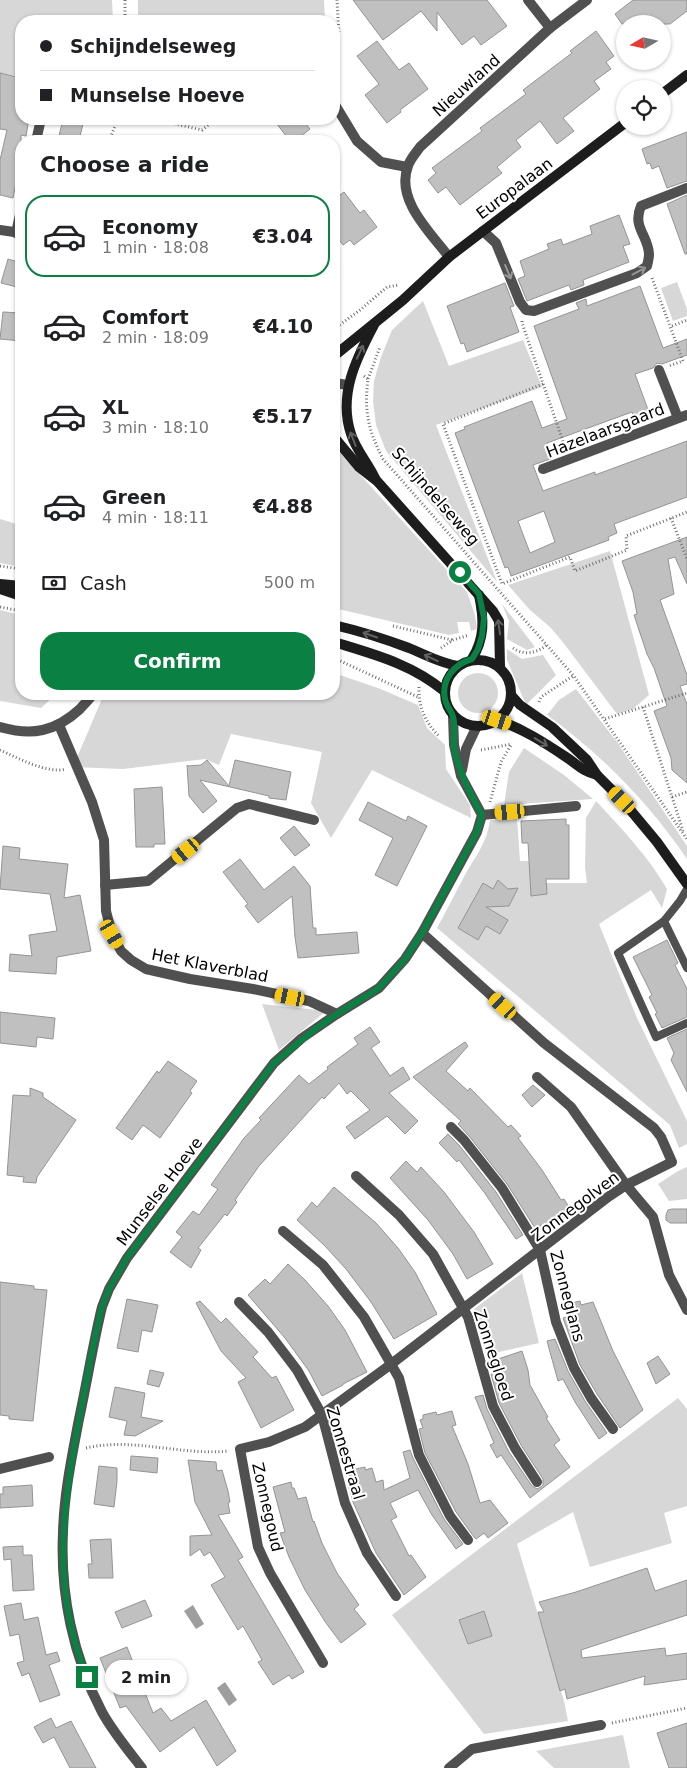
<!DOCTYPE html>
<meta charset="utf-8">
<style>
body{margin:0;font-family:"DejaVu Sans",sans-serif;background:#f6f6f6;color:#202124;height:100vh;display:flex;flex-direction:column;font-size:19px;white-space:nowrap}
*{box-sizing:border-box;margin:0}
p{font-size:16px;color:#757577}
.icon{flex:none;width:28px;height:28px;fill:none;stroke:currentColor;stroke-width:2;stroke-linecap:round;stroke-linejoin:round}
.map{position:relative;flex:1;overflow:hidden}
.sheet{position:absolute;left:15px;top:135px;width:325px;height:565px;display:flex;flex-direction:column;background:#fff;border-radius:20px;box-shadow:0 1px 4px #0004}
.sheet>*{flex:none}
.guide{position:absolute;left:15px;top:15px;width:325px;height:110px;border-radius:20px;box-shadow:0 1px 4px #0004;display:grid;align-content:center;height:110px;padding:0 25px;background:#fff}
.needle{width:32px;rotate:261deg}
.fabs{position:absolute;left:616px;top:15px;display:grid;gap:10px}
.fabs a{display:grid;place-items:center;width:55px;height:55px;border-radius:50%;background:#fff;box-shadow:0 1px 4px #0004;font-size:25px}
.end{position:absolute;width:22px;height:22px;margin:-11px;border:6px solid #0b8043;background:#fff;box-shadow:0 0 0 2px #fff}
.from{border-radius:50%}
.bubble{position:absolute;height:35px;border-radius:18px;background:#fff;box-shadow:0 1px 4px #0004;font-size:16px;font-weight:700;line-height:35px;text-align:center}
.car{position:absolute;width:15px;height:30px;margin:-15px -8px;border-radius:6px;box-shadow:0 0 4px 1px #0007;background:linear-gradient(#f5c518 24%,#345 0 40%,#f5c518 0 76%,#345 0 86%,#f5c518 0)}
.guide b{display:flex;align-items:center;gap:18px;height:48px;font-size:19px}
.guide b+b{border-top:1px solid #e0e0e0}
.guide i{width:12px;height:12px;background:#202124}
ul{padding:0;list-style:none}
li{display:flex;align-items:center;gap:15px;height:82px;margin:0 10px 8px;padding:0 15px;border:2px solid transparent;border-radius:20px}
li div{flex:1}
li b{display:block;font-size:19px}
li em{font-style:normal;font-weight:700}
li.on{border-color:#0b8043}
li>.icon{width:45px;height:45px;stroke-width:1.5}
h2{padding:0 25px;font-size:22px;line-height:60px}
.pay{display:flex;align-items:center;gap:12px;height:55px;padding:0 25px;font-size:19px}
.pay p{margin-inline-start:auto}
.action{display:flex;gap:10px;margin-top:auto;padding:10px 25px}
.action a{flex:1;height:58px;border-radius:20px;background:#0b8043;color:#fff;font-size:20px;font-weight:700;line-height:58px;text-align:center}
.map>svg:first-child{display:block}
.green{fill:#d7d7d7}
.water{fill:#9e9e9e}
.building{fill:#c0c0c0;stroke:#949494;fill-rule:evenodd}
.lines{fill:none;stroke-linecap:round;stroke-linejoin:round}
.path{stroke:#727272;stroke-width:3;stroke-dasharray:1 2.5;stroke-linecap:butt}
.lane{stroke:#505050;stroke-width:8}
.street{stroke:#505050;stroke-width:10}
.secondary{stroke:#1d1d1d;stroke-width:10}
.oneway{stroke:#969696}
.oneway2{stroke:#616161}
.route{stroke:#0b8043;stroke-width:6}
.labels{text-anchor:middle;stroke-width:4;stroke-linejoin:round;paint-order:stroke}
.street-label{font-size:16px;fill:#000;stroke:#fff}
</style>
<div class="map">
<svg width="687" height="1768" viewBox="0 0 687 1768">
<rect width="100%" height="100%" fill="#fff"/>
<g class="green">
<path d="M0 0H112L113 21H21V75L17 76 0 73Z"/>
<path d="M138 0H324L325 21H138Z"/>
<path d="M677 282 687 309V316L673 321 661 288Z"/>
<path d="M423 301 449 366 523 340 542 387 436 425 497 582 386 451 376 425 373 401 374 381 381 357 392 330Z"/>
<path d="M334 446 467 592 475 615 477 629 471 631 469 622H457L459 633 449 635 334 608Z"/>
<path d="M0 519 20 525 21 520V567L0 563Z"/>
<path d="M610 551 649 695 633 709 617 714 562 641 550 627 530 610 508 585Z"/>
<path d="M502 604 535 647 527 650 507 639 509 621Z"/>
<path d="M0 610 21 615V694H56L41 708 0 701Z"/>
<path d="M507 649 522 659 543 655 556 675 526 705 507 660Z"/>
<path d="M334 673 378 688 418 705 427 728 445 745 446 769 470 805 471 818 372 770 331 838 311 803 322 752 231 734 219 765 205 759 123 769 73 767 104 694H334Z"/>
<circle cx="478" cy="693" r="20"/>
<path d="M576 689 617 742 687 846V859C649 803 602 755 547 715L559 700Z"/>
<path d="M524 748 564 775 593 799 504 805 509 772Z"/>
<path d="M596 801C622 829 648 856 667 889L662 908 651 890 599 924 637 1018 687 1121V1144L679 1148 670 1125 437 928C447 910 456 891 466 873 477 854 487 842 490 820L517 818 520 861H531V883H587L585 867 586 818Z"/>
<path d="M262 1004 326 1011 279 1050Z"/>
<path d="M687 1167V1199L669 1201 658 1184 678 1171Z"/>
<path d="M522 1273 539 1343 486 1355 474 1309Z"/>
<path d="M678 1398 687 1409V1506L664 1513 672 1543 590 1567 573 1512 517 1544 564 1701 568 1721 484 1734 392 1615Z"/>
<path d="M623 1735 630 1768H554L536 1751Z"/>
</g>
<g class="water">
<path d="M193 1605 204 1624 196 1629 184 1611Z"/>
<path d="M225 1682 237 1700 229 1706 217 1688Z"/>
</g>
<g class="building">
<path d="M353 0H487L507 26 481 45 474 36 462 45 437 12V31L421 11 383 40Z"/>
<path d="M633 0H687V11L670 24H622L615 14Z"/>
<path d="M596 31 614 56 606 62 611 69 594 81 600 89 563 118 574 131 557 144 540 121 516 140 521 147 497 167 502 173 460 205 446 187 438 193 428 180 436 173 432 168 482 131 480 128 526 94 523 90 572 53 570 51Z"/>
<path d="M377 41 399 70 409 63 428 89 400 110 401 112 387 123 365 95 379 84 357 56Z"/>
<path d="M0 73 21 78V119H29L26 136 21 135V157L13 198 0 195V160L7 130 0 129Z"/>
<path d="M63 119H84L79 141 59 136Z"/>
<path d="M273 119H302L310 129 295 141H290Z"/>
<path d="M687 132V181L667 188 659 166 652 169 650 163 647 164 642 149Z"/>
<path d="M344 192 360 213 364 210 377 227 354 245 350 240 343 245 334 233V199Z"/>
<path d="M687 195V254H685L667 204Z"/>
<path d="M619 215 630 244 623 246 629 262 583 280 584 285 571 290 569 285 527 301 518 279 525 276 520 261 549 249 547 244 561 239 563 245 592 234 590 226Z"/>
<path d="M8 259 21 263V288L1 283Z"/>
<path d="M505 283 514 306 510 307 519 332 467 352 464 343 461 344 447 306Z"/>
<path d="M640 286 663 348 687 339V355L662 364 657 363 653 368 635 374 651 418 636 424 632 412 547 443 553 458 533 465 543 491 595 472V475L687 441V497L614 524 617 533 608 537 609 540 511 576 508 567 505 568 455 433 465 429 464 427 532 401 542 428 567 419 534 326 579 309 576 303 586 299 587 306ZM544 511 555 542 530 553 518 521Z"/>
<path d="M3 312 21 313V341L0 339Z"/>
<path d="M687 537V584L675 557 668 559 674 594 660 600 687 675V684L680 686 687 704V783L672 770 671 758 654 711 667 706 654 668 647 654 634 615 637 614 633 592 622 561Z"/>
<path d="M207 760 229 786 235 760 291 772 286 800 269 798V796L200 780 217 801 203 813 189 796 187 765 188 766 201 765Z"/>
<path d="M162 787 165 844H154V847H136L134 789Z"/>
<path d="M368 802 406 821 408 816 427 826 397 886 375 875 393 838 359 820Z"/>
<path d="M566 819V825H569V879H546L547 894 531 896 528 843H522L521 821Z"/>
<path d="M294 826 310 845 295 856 280 838Z"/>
<path d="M3 846 20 848 19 859 68 864 64 898 80 895 91 951 57 957 56 974 9 971 10 954 32 956 29 935 57 931 50 894 0 889Z"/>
<path d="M240 859 264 890 294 866 310 886 313 928H316V935L357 932 359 953 298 958 295 937 292 896 258 923 245 906 248 904 223 872Z"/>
<path d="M498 880 508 889 518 888 509 906 486 907 508 920 500 934 486 926 478 940 458 928 483 883 493 889Z"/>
<path d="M667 940 678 963 675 965 687 989V1017L662 1028 655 1014 657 1013 649 997 652 995 633 957Z"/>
<path d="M0 1012 55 1018 53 1039 37 1037 36 1047 0 1043Z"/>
<path d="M370 1027 380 1042 371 1048 390 1076 403 1067 410 1079 389 1093 418 1121 405 1134 387 1116 355 1139 346 1127 370 1110 351 1091 347 1094 339 1083 324 1099 322 1097 259 1166 235 1200 237 1202 227 1216 225 1214 198 1248 201 1250 191 1268 170 1252 182 1237 176 1232 193 1211 199 1215 218 1189 211 1185 244 1138 261 1120 259 1118 299 1075 309 1084 328 1069 327 1067 358 1044 354 1038Z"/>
<path d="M687 1029V1092L671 1060 674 1053 667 1038Z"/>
<path d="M465 1042 468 1046 446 1071 468 1091 470 1088 508 1127 511 1125 521 1136 518 1138 542 1170 561 1200 564 1199 572 1212 542 1228 540 1225 535 1228 507 1184 469 1136 458 1124 461 1121 413 1077Z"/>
<path d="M168 1061 197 1081 190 1091 192 1093 160 1138 143 1125 132 1140 116 1128 157 1071 159 1073Z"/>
<path d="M533 1085 545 1095 532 1107 522 1095Z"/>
<path d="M30 1088 43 1093V1097L76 1120 37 1177 36 1183 23 1182 24 1177 7 1175 13 1095 30 1096Z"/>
<path d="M448 1134 459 1145 496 1192 523 1235 516 1239 484 1192 459 1160 457 1162 439 1143Z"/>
<path d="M406 1161 417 1172 421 1167 444 1192 474 1232 493 1264 467 1279 453 1254 428 1220 390 1178Z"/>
<path d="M334 1187 376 1223 398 1248 415 1272 437 1314 394 1339 371 1302 346 1269 325 1246 297 1220 312 1202 317 1207Z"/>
<path d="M672 1209H687V1223H670L666 1220V1215L668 1210Z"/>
<path d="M288 1264 305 1280 328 1306 345 1330 367 1372 343 1384V1385L322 1396 309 1371 285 1338 248 1295 265 1279 270 1284Z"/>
<path d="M0 1282 34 1286V1289L47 1290 33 1421 9 1419V1416L0 1415Z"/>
<path d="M127 1299 158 1305 152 1332 142 1330 138 1352 117 1348Z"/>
<path d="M200 1301 221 1323 226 1318 258 1352 253 1357 272 1378 276 1376 294 1410 261 1428 238 1382 246 1378 221 1351 196 1303Z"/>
<path d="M580 1301 581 1305 593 1302 613 1351 643 1410 620 1428 597 1394 580 1365 563 1318 567 1317 563 1305Z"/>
<path d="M555 1339 568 1371 585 1401 607 1433 599 1439 575 1402 563 1379 558 1381 547 1341Z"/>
<path d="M522 1351 528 1370 530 1385 548 1417 546 1418 560 1440 554 1445 570 1467 530 1498 501 1455 497 1458 490 1445 494 1443 475 1397 483 1395 487 1409 509 1452 532 1486 537 1489 541 1487 543 1485V1479L521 1445 499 1403 491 1374 495 1373 492 1364 495 1363V1360Z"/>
<path d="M658 1356 670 1374 656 1384 647 1363Z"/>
<path d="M150 1370 164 1373 159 1387 147 1384Z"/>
<path d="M115 1387 145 1393 141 1417 163 1421 135 1436 124 1435 127 1421 109 1417Z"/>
<path d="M452 1411 456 1425 452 1426 468 1464 480 1503 490 1500 508 1523 488 1538 484 1533 476 1539 474 1537 456 1512 425 1453 419 1429 423 1428 420 1420 423 1419V1415L436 1412 437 1415Z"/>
<path d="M410 1450 413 1458 444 1519 463 1544 456 1549 432 1515 418 1490 390 1503 397 1517 391 1520 409 1556 411 1555 426 1577 404 1595 376 1553 353 1502 348 1484 352 1483 349 1475 352 1474 351 1470 365 1467V1470L372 1468 376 1482 383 1480 384 1490 410 1478 403 1452Z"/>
<path d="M131 1456 158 1458 157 1473 130 1470Z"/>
<path d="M188 1460 216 1462 217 1471 222 1470 228 1491 230 1502 228 1503 230 1513 218 1515 243 1557 238 1560 304 1672 292 1679 289 1675 273 1685 258 1662 262 1660 243 1626 238 1630 211 1585 225 1577 210 1552 204 1556 200 1549 190 1556V1536L212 1535 195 1502Z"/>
<path d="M99 1466 117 1468V1481L114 1507 94 1504Z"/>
<path d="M291 1482 292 1488H294L298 1499 306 1497 313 1522 314 1521 322 1543 337 1573 359 1605 354 1609 366 1624 341 1643 326 1623 305 1590 289 1557 280 1533 285 1532 273 1487Z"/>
<path d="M32 1485 33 1506 0 1508V1494H3V1487Z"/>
<path d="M111 1539 113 1578H89L88 1564H92L90 1540Z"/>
<path d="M23 1546V1555H32L34 1590 13 1591 11 1559 4 1560 3 1547Z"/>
<path d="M647 1568 655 1591 687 1580V1615L581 1650 582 1658 665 1648 666 1656 687 1653V1679L644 1685 645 1676 567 1699 565 1689 560 1691 538 1612H544L539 1602 576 1592Z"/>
<path d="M145 1600 152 1616 122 1628 115 1612Z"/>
<path d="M21 1603 24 1620 38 1617 46 1655 57 1652 60 1661 49 1665 60 1695 40 1702 29 1673 22 1676 17 1663 24 1661 19 1634 10 1636 4 1606Z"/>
<path d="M484 1611 492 1636 468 1644 459 1620Z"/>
<path d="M127 1647 153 1713 161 1708 171 1721 206 1700 236 1751 217 1766 194 1727 160 1752 126 1706 120 1708 100 1658Z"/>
<path d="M51 1718 56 1728 71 1721 96 1768H70L54 1737 43 1743 34 1727Z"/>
<path d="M687 1723V1768H669L657 1733Z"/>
</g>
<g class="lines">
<g class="path">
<path d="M125 0V21"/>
<path d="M334 34H339L337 0"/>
<path d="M154 119 202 130 216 119"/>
<path d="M109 141 118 119"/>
<path d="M652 278 683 361 669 366"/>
<path d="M522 321V323L565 447"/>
<path d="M672 326 687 320"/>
<path d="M334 329 360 310 387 287 399 285"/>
<path d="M364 376 368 379C364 411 368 430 383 459L573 675 687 839"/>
<path d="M368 379 380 347"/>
<path d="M543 384 443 424 502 584 570 557 575 571 627 550 626 536 687 512"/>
<path d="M671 518 687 559"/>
<path d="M0 566 21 569"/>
<path d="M0 607 21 611"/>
<path d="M393 626 452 640"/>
<path d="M441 648 453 640 469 635"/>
<path d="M513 648C525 656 536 653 547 645"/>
<path d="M334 658 418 697"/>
<path d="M419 687C418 707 426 724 440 737"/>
<path d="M539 702 541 697 573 676"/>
<path d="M643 707 683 831"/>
<path d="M605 719 687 693"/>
<path d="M0 750C18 758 47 774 66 769"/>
<path d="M481 750 512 744"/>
<path d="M672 797 687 792"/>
<path d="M490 802 501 762 511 745"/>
<path d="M86 1448C134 1437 181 1456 229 1451"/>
<path d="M612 1723 687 1708"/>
</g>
<g class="lane">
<path d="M687 889 680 901 664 921 618 953 656 1037 687 1023"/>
<path d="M664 921 687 968"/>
</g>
<g class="street">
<path d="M528 0 550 28"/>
<path d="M334 103 357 141 381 162 407 167"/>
<path d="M36 141 41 119"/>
<path d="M0 230 21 233"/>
<path d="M483 231 496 243 520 302 526 310 534 311 637 273 647 266C648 262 649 258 649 254 648 235 632 227 641 206L687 188"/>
<path d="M16 233 21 210"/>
<path d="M449 257C431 233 395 200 408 166 410 159 416 153 420 147L550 28 587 0"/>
<path d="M659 370 678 418"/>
<path d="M334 383 348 385"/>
<path d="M543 469 687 415"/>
<path d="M59 725 92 802 104 840 106 911 112 934 121 951 131 960 146 969 190 979 253 989 309 1001 337 1014"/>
<path d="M0 727C32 736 55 732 80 709 84 704 89 700 93 694"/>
<path d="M462 770 466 749 477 726"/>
<path d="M482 815 576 806"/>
<path d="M105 885 148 881 237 808 249 804 314 820"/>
<path d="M537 1077 571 1107 626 1185 653 1217 669 1275 687 1310"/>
<path d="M451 1127 464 1140 502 1188 540 1250 556 1322 574 1368 591 1398 613 1429"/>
<path d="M356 1176 399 1215 433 1254 468 1317 493 1406 515 1448 537 1482"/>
<path d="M283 1231 323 1265 364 1317 399 1378 419 1455 450 1516 468 1540"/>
<path d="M239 1302 268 1332 297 1370 322 1415 345 1503 367 1553 396 1596"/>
<path d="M0 1469 49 1457"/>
<path d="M323 1663 270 1573 258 1547 240 1449 269 1442 305 1427 390 1365 608 1197 626 1185 672 1162 661 1137 654 1128 544 1043 422 933"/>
<path d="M142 1768C128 1750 113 1732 102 1712 73 1657 60 1594 63 1532 64 1494 72 1456 79 1419 87 1382 93 1344 102 1307L109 1289 127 1258 274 1063 302 1038 337 1014 379 988 405 959 422 933 477 832 482 815 461 776 454 745 453 716"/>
<path d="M449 1768 472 1749 601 1725"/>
</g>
<g class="secondary">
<path d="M662 94 687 75"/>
<path d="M374 325C356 359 338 395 351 434 356 450 368 463 375 478"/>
<path d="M334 356 403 300 449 257 625 123"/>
<path d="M334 437 359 467 377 481 493 611 499 621 500 667"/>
<path d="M0 584 21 586"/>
<path d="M0 589 21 596"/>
<path d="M334 625C360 631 385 639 409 648 426 655 440 663 458 666"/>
<path d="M334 642C373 654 412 664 444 691"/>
<path d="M472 659C485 638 484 619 479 595"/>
<circle cx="478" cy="693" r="33"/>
<path d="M511 695 520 705 552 727 587 760 597 775 622 800 657 842 687 884"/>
<path d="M497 720C522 728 545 743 566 757 578 765 582 771 597 775"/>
</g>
</g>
<defs><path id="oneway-shaft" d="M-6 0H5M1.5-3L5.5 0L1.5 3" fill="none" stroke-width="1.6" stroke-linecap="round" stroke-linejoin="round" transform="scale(1.25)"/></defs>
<g class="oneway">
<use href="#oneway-shaft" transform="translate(639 271) rotate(-28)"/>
<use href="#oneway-shaft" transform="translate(508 272) rotate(68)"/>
</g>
<g class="oneway2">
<use href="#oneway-shaft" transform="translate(360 352) rotate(-65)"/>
<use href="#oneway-shaft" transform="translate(353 439) rotate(-111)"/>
<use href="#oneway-shaft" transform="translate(499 627) rotate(-98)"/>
<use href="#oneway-shaft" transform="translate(370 635) rotate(-161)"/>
<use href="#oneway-shaft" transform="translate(431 658) rotate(-155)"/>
<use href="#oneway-shaft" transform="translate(541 742) rotate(31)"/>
</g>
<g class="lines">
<path class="route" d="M87 1677C50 1588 63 1506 80 1415 87 1379 93 1343 102 1307L109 1289 127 1258 274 1063 314 1030 337 1014 379 988 405 959 422 933 477 832 482 815C470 793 459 773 454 747 453 738 456 726 453 717 452 711 446 706 445 699 441 680 454 664 472 659L478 649 482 636 484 618 479 594 460 572"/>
</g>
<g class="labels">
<g class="street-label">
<text transform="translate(466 85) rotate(-42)" y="6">Nieuwland</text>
<text transform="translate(514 188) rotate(-37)" y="6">Europalaan</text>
<text transform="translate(605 430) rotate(-21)" y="6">Hazelaarsgaard</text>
<text transform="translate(436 496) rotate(49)" y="6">Schijndelseweg</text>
<text transform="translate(210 965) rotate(11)" y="6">Het Klaverblad</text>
<text transform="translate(159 1191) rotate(-53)" y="6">Munselse Hoeve</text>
<text transform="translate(575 1206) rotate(-37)" y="6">Zonnegolven</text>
<text transform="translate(568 1296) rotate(75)" y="6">Zonneglans</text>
<text transform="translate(494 1355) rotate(72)" y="6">Zonnegloed</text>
<text transform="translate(346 1453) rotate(73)" y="6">Zonnestraal</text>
<text transform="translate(268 1507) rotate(77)" y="6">Zonnegoud</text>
</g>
</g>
</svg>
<div class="fabs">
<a><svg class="needle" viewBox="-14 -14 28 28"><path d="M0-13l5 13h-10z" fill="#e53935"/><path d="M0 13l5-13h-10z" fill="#757577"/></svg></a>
<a><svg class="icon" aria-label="locate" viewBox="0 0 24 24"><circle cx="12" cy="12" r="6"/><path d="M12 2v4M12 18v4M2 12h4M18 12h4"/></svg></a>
</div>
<i class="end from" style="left:460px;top:572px"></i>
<i class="end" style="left:87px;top:1677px"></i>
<div class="bubble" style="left:105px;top:1660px;width:82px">2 min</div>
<i class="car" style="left:497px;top:720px;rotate:108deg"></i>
<i class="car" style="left:622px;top:800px;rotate:315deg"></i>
<i class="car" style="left:510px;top:812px;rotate:265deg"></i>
<i class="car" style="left:186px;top:851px;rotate:231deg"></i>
<i class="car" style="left:112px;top:934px;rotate:149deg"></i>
<i class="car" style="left:290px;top:997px;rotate:282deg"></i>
<i class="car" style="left:503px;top:1006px;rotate:312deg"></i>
<div class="guide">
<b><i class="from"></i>Schijndelseweg</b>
<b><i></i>Munselse Hoeve</b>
</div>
<section class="sheet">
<h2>Choose a ride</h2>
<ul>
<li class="on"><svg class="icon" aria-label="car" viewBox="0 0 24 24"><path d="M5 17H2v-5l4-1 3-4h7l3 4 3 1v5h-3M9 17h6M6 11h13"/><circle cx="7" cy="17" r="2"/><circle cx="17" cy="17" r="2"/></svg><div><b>Economy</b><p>1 min · 18:08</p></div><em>€3.04</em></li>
<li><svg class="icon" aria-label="car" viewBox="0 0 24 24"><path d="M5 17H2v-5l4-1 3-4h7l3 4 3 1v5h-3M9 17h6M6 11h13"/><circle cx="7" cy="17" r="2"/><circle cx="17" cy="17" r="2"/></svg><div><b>Comfort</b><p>2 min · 18:09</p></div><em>€4.10</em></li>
<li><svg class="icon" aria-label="car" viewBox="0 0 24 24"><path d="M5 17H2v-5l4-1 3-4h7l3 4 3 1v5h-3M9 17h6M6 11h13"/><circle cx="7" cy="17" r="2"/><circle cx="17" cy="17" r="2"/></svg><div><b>XL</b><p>3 min · 18:10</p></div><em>€5.17</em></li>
<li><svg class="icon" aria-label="car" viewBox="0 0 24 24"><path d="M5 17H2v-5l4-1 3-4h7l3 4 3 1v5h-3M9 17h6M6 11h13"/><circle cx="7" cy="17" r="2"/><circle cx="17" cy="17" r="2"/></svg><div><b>Green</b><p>4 min · 18:11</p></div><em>€4.88</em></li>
</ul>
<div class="pay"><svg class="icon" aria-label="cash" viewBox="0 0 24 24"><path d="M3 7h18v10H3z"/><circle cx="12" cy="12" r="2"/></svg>Cash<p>500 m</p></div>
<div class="action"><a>Confirm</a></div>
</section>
</div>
